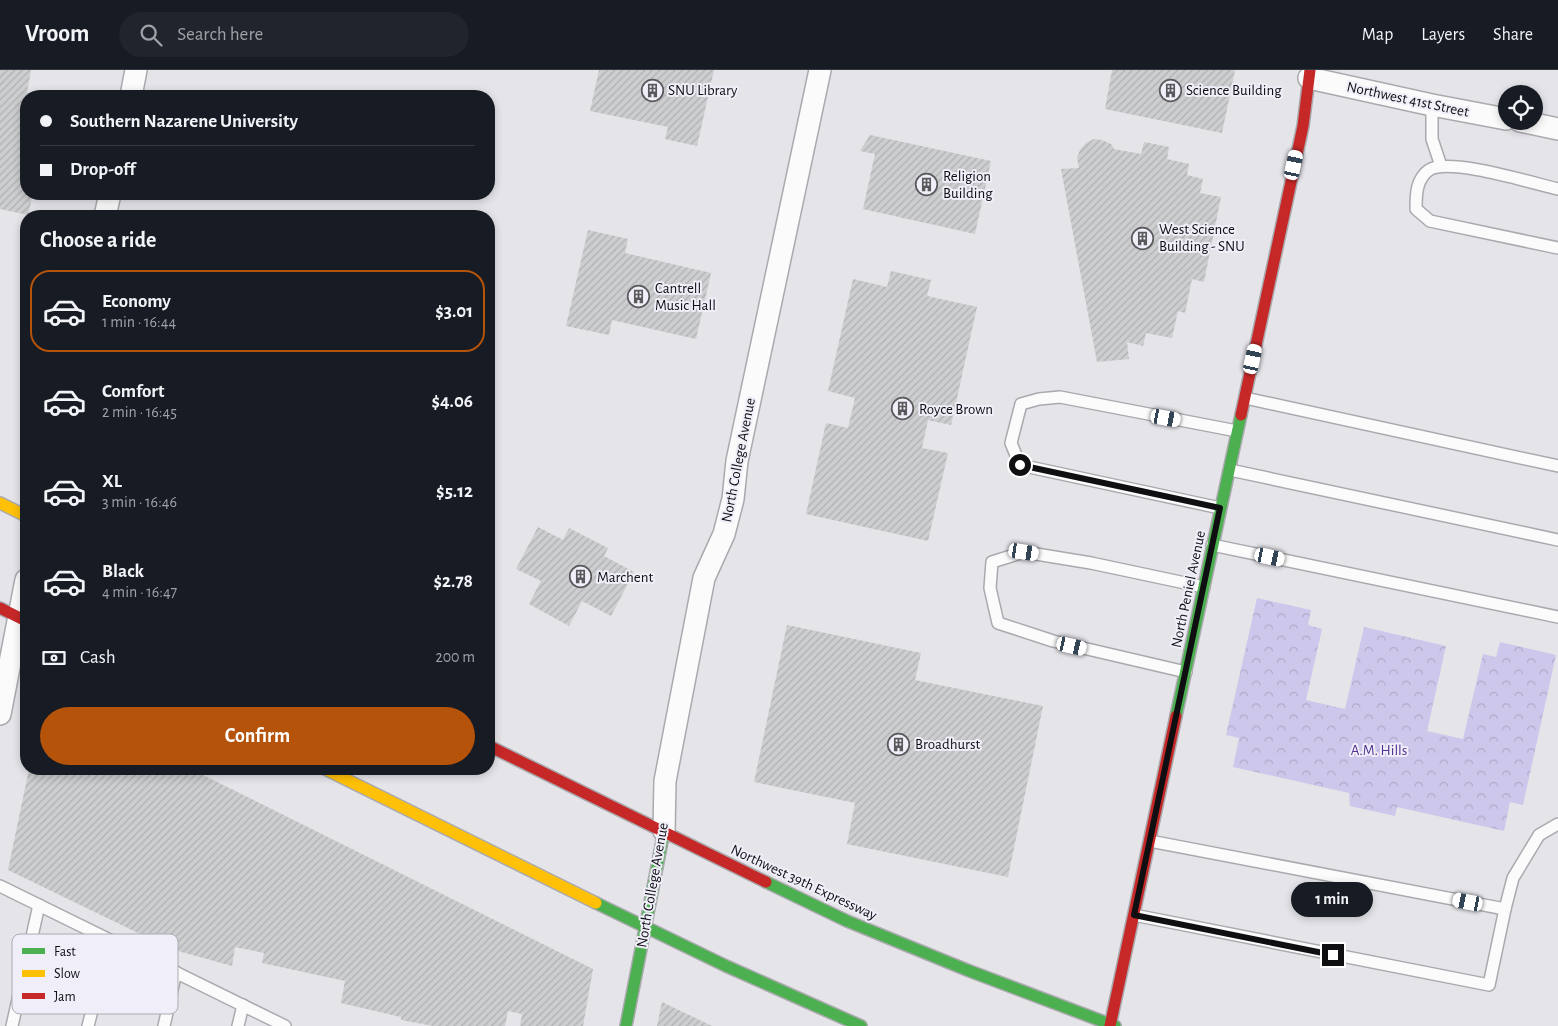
<!DOCTYPE html>
<meta charset="utf-8">
<style>
body{margin:0;font-family:"Alegreya Sans",sans-serif;background:#20242c;color:#f1f3f6;height:100vh;display:flex;flex-direction:column;font-size:19px;white-space:nowrap}
*{box-sizing:border-box;margin:0}
p{font-size:16px;color:#9ea1a6}
.icon{flex:none;width:28px;height:28px;fill:none;stroke:currentColor;stroke-width:2;stroke-linecap:round;stroke-linejoin:round}
.map{position:relative;flex:1;overflow:hidden}
.side{position:absolute;left:20px;top:140px;width:475px;height:565px;display:flex;flex-direction:column;background:#171b24;border-radius:20px;box-shadow:0 2px 8px #0003}
.side>*{flex:none}
.top-card{position:absolute;left:20px;top:20px;width:475px;height:110px;border-radius:20px;box-shadow:0 2px 8px #0003;display:grid;align-content:center;height:110px;padding:0 20px;background:#171b24}
.tools{position:absolute;left:1498px;top:15px;display:grid;gap:10px}
.tools a{display:grid;place-items:center;width:45px;height:45px;border-radius:50%;background:#171b24;box-shadow:0 2px 8px #0003;font-size:25px}
.end{position:absolute;width:22px;height:22px;margin:-11px;border:6px solid #0f0f12;background:#fff;box-shadow:0 0 0 2px #fff}
.from{border-radius:50%}
.bubble{position:absolute;height:35px;border-radius:18px;background:#171b24;box-shadow:0 2px 8px #0003;font-size:16px;font-weight:600;line-height:35px;text-align:center}
.car{position:absolute;width:15px;height:30px;margin:-15px -8px;border-radius:6px;box-shadow:0 0 4px 1px #0007;background:linear-gradient(#fff 24%,#345 0 40%,#fff 0 76%,#345 0 86%,#fff 0)}
.top-card b{display:flex;align-items:center;gap:18px;height:48px;font-size:19px}
.top-card b+b{border-top:1px solid #363941}
.top-card i{width:12px;height:12px;background:#f1f3f6}
ul{padding:0;list-style:none}
li{display:flex;align-items:center;gap:15px;height:82px;margin:0 10px 8px;padding:0 10px;border:2px solid transparent;border-radius:20px}
li div{flex:1}
li b{display:block;font-size:19px}
li em{font-style:normal;font-weight:600}
li.current{border-color:#b45309}
li>.icon{width:45px;height:45px;stroke-width:1.5}
h2{padding:0 20px;font-size:22px;line-height:60px}
.pay{display:flex;align-items:center;gap:12px;height:55px;padding:0 20px;font-size:19px}
.pay p{margin-inline-start:auto}
.action{display:flex;gap:10px;margin-top:auto;padding:10px 20px}
.action a{flex:1;height:58px;border-radius:30px;background:#b45309;color:#fff;font-size:20px;font-weight:600;line-height:58px;text-align:center}
header{display:flex;align-items:center;gap:30px;box-sizing:border-box;height:70px;padding:0 25px;background:#171b24;border-bottom:1px solid #363941}
header strong{font-size:24px}
nav{display:flex;gap:28px;margin-inline-start:auto;font-size:18px}
.search{width:350px;height:45px;background:#20242c;display:flex;align-items:center;gap:12px;box-sizing:border-box;padding:0 18px;border-radius:28px;color:#9ea1a6;font-size:19px}
.map>svg:first-child{display:block}
.park{fill:url(#park-crowns)}
.building{fill:url(#building-hatch)}
.lines{fill:none;stroke-linecap:round;stroke-linejoin:round}
.lane-casing{stroke:#aaa9ae;stroke-width:14}
.street-casing{stroke:#aaa9ae;stroke-width:24}
.fast-casing{stroke:#aaa9ae;stroke-width:14}
.slow-casing{stroke:#aaa9ae;stroke-width:14}
.jam-casing{stroke:#aaa9ae;stroke-width:14}
.lane{stroke:#fbfbfc;stroke-width:11}
.street{stroke:#fbfbfc;stroke-width:21}
.fast{stroke:#4caf50;stroke-width:11}
.slow{stroke:#ffc107;stroke-width:11}
.jam{stroke:#c62828;stroke-width:11}
.route{stroke:#0f0f12;stroke-width:6}
.labels{text-anchor:middle;stroke-width:4;stroke-linejoin:round;paint-order:stroke}
.poi-label{font-size:15px;fill:#0f0f12;stroke:#f0eef9;text-anchor:start}
.street-label{font-size:15px;fill:#0f0f12;stroke:#f0eef9}
.park-label{font-size:15px;fill:#513291;stroke:#f0eef9}
.key{fill:#f0eef9;stroke:#acabb4;stroke-width:1}
.key-label{font-size:14px;fill:#0f0f12}
</style>
<header>
<strong>Vroom</strong>
<div class="search"><svg class="icon" aria-label="search" viewBox="0 0 24 24"><circle cx="10" cy="10" r="6"/><path d="M15 15l6 6"/></svg>Search here</div>
<nav><a>Map</a><a>Layers</a><a>Share</a></nav>
</header>
<div class="map">
<svg width="1558" height="956" viewBox="0 0 1558 956">
<defs>
<pattern id="park-crowns" width="20" height="18" patternUnits="userSpaceOnUse" patternTransform="scale(1.25)"><rect width="20" height="18" fill="#cec7ec"/><path d="M2 6a3 3 0 1 1 6 0M12 15a3 3 0 1 1 6 0" fill="none" stroke="#b0aac9"/></pattern>
<pattern id="building-hatch" width="6" height="6" patternUnits="userSpaceOnUse" patternTransform="scale(1.25)"><rect width="6" height="6" fill="#cdcecf"/><path d="M-1 1l2-2M0 6l6-6M5 7l2-2" fill="none" stroke="#afb0b1"/></pattern>
</defs>
<rect width="100%" height="100%" fill="#e4e4e9"/>
<path class="park" d="M1257 528 1311 540 1308 555 1322 559 1306 630 1345 639 1364 557 1446 576 1427 661 1463 669 1483 584 1496 587 1500 572 1556 585 1523 735 1510 732 1504 761 1397 737 1395 746 1350 736 1349 723 1233 697 1239 668 1226 665Z"/>
<g class="building">
<path d="M0 0H31L20 62 26 64V124H33L28 145 0 139Z"/>
<path d="M599 0H714L697 76 665 69 668 57 590 41Z"/>
<path d="M1112 0H1235L1222 63 1105 39Z"/>
<path d="M870 65 991 91 975 164 863 139 875 84 860 81Z"/>
<path d="M1094 69 1102 70 1111 74 1114 79 1141 84 1144 72 1169 77 1167 89 1189 94 1187 105 1203 109 1200 123 1221 127 1204 212 1192 209 1185 243 1178 241 1172 268 1146 263 1143 276 1127 272 1129 289 1097 292 1061 99 1079 98 1077 88 1080 80 1086 73Z"/>
<path d="M588 160 628 169 625 183 711 203 696 269 612 250 609 265 566 256Z"/>
<path d="M891 201 931 210 927 226 977 237 951 355 928 350 922 378 948 383 928 471 806 444 826 353 848 358 855 328 828 321 853 209 887 217Z"/>
<path d="M538 457 563 470 569 458 608 478 604 486 634 502 611 546 582 531 569 556 529 534 541 511 516 499Z"/>
<path d="M787 555 921 583 915 610 1043 636 1008 807 847 774 855 733 754 712Z"/>
<path d="M29 699H191L593 899 583 956H520L522 944 508 941 505 956H433L401 950V947L341 933 345 911 262 893 264 883 235 877 232 896 171 879 8 800Z"/>
<path d="M662 932 712 956H657Z"/>
</g>
<g class="lines">
<defs>
<g id="lane">
<path d="M1432 35V69L1441 96"/>
<path d="M1558 119C1532 113 1449 87 1429 100 1416 109 1416 125 1416 139L1430 151 1558 178"/>
<path d="M1245 328 1558 396"/>
<path d="M1230 400 1558 470"/>
<path d="M1220 438 1020 395 1011 373 1021 334 1039 329 1060 327 1237 361"/>
<path d="M1212 475 1558 547"/>
<path d="M1186 602 1053 571 998 553 990 518 992 492 1024 482 1091 493 1204 517"/>
<path d="M0 816 285 956"/>
<path d="M1505 839 1513 808 1539 765 1558 754"/>
<path d="M1134 845 1489 915 1505 839 1150 771"/>
<path d="M12 956 39 835"/>
<path d="M88 956 110 870"/>
<path d="M164 956 176 902"/>
<path d="M238 956 243 935"/>
</g>
<g id="street">
<path d="M1309 8 1432 35 1506 49"/>
<path d="M131 26 136 0"/>
<path d="M1520 51 1558 59"/>
<path d="M105 146 110 124"/>
<path d="M0 644 26 510"/>
<path d="M664 761 665 711 704 508 724 464 733 429 737 391 820 0"/>
</g>
<g id="fast">
<path d="M1176 646 1241 345"/>
<path d="M766 812 847 851 967 900 1115 956"/>
<path d="M596 833 726 896 861 956"/>
<path d="M626 956 664 761"/>
</g>
<g id="slow">
<path d="M0 433 26 446"/>
<path d="M325 699 596 833"/>
</g>
<g id="jam">
<path d="M1241 345 1303 56 1310 0"/>
<path d="M0 538 26 551"/>
<path d="M489 676 766 812"/>
<path d="M1110 956 1176 646"/>
</g>
</defs>
<use href="#lane" class="lane-casing"/>
<use href="#street" class="street-casing"/>
<use href="#fast" class="fast-casing"/>
<use href="#slow" class="slow-casing"/>
<use href="#jam" class="jam-casing"/>
<use href="#lane" class="lane"/>
<use href="#street" class="street"/>
<use href="#fast" class="fast"/>
<use href="#slow" class="slow"/>
<use href="#jam" class="jam"/>
</g>
<g class="lines">
<path class="route" d="M1020 395 1220 438 1134 845 1333 885"/>
</g>
<defs>
<symbol id="building-ring" viewBox="-11 -11 22 22"><circle r="9.5" fill="#f0eef9" stroke="#5a5a5d" stroke-width="1.5"/><path d="M-4-6H4V6H1V3H-1V6H-4ZM-2.5-4.3h1.7v1.8h-1.7ZM.8-4.3h1.7v1.8H.8ZM-2.5-1h1.7V.8h-1.7ZM.8-1h1.7V.8H.8Z" fill="#5a5a5d"/></symbol>
</defs>
<g fill-rule="evenodd">
<use href="#building-ring" x="640" y="8" width="25" height="25"/>
<use href="#building-ring" x="1158" y="8" width="25" height="25"/>
<use href="#building-ring" x="914" y="102" width="25" height="25"/>
<use href="#building-ring" x="1130" y="156" width="25" height="25"/>
<use href="#building-ring" x="626" y="214" width="25" height="25"/>
<use href="#building-ring" x="890" y="326" width="25" height="25"/>
<use href="#building-ring" x="568" y="494" width="25" height="25"/>
<use href="#building-ring" x="886" y="662" width="25" height="25"/>
</g>
<g class="labels">
<g class="poi-label">
<text x="668" y="25">SNU Library</text>
<text x="1186" y="25">Science Building</text>
<text x="943" y="111">Religion<tspan x="943" dy="17">Building</tspan></text>
<text x="1159" y="164">West Science<tspan x="1159" dy="17">Building - SNU</tspan></text>
<text x="655" y="223">Cantrell<tspan x="655" dy="17">Music Hall</tspan></text>
<text x="919" y="344">Royce Brown</text>
<text x="597" y="512">Marchent</text>
<text x="915" y="679">Broadhurst</text>
</g>
<g class="street-label">
<text transform="translate(1408 29) rotate(12)" y="5">Northwest 41st Street</text>
<text transform="translate(738 390) rotate(-79)" y="5">North College Avenue</text>
<text transform="translate(1188 519) rotate(-78)" y="5">North Peniel Avenue</text>
<text transform="translate(804 812) rotate(25)" y="5">Northwest 39th Expressway</text>
<text transform="translate(652 815) rotate(-80)" y="5">North College Avenue</text>
</g>
<g class="park-label">
<text x="1379" y="685">A.M. Hills</text>
</g>
</g>
<rect x="12" y="864" width="166" height="80" rx="8" class="key"/>
<rect x="22" y="878" width="23" height="6" fill="#4caf50"/>
<rect x="22" y="900" width="23" height="7" fill="#ffc107"/>
<rect x="22" y="923" width="23" height="6" fill="#c62828"/>
<g class="key-label">
<text x="54" y="886">Fast</text>
<text x="54" y="908">Slow</text>
<text x="54" y="931">Jam</text>
</g>
</svg>
<div class="tools">
<a><svg class="icon" aria-label="locate" viewBox="0 0 24 24"><circle cx="12" cy="12" r="6"/><path d="M12 2v4M12 18v4M2 12h4M18 12h4"/></svg></a>
</div>
<i class="end from" style="left:1020px;top:395px"></i>
<i class="end" style="left:1333px;top:885px"></i>
<div class="bubble" style="left:1291px;top:812px;width:82px">1 min</div>
<i class="car" style="left:1294px;top:95px;rotate:12deg"></i>
<i class="car" style="left:1253px;top:289px;rotate:12deg"></i>
<i class="car" style="left:1166px;top:348px;rotate:100deg"></i>
<i class="car" style="left:1024px;top:482px;rotate:99deg"></i>
<i class="car" style="left:1270px;top:487px;rotate:102deg"></i>
<i class="car" style="left:1072px;top:576px;rotate:103deg"></i>
<i class="car" style="left:1468px;top:832px;rotate:281deg"></i>
<div class="top-card">
<b><i class="from"></i>Southern Nazarene University</b>
<b><i></i>Drop-off</b>
</div>
<section class="side">
<h2>Choose a ride</h2>
<ul>
<li class="current"><svg class="icon" aria-label="car" viewBox="0 0 24 24"><path d="M5 17H2v-5l4-1 3-4h7l3 4 3 1v5h-3M9 17h6M6 11h13"/><circle cx="7" cy="17" r="2"/><circle cx="17" cy="17" r="2"/></svg><div><b>Economy</b><p>1 min · 16:44</p></div><em>$3.01</em></li>
<li><svg class="icon" aria-label="car" viewBox="0 0 24 24"><path d="M5 17H2v-5l4-1 3-4h7l3 4 3 1v5h-3M9 17h6M6 11h13"/><circle cx="7" cy="17" r="2"/><circle cx="17" cy="17" r="2"/></svg><div><b>Comfort</b><p>2 min · 16:45</p></div><em>$4.06</em></li>
<li><svg class="icon" aria-label="car" viewBox="0 0 24 24"><path d="M5 17H2v-5l4-1 3-4h7l3 4 3 1v5h-3M9 17h6M6 11h13"/><circle cx="7" cy="17" r="2"/><circle cx="17" cy="17" r="2"/></svg><div><b>XL</b><p>3 min · 16:46</p></div><em>$5.12</em></li>
<li><svg class="icon" aria-label="car" viewBox="0 0 24 24"><path d="M5 17H2v-5l4-1 3-4h7l3 4 3 1v5h-3M9 17h6M6 11h13"/><circle cx="7" cy="17" r="2"/><circle cx="17" cy="17" r="2"/></svg><div><b>Black</b><p>4 min · 16:47</p></div><em>$2.78</em></li>
</ul>
<div class="pay"><svg class="icon" aria-label="cash" viewBox="0 0 24 24"><path d="M3 7h18v10H3z"/><circle cx="12" cy="12" r="2"/></svg>Cash<p>200 m</p></div>
<div class="action"><a>Confirm</a></div>
</section>
</div>
